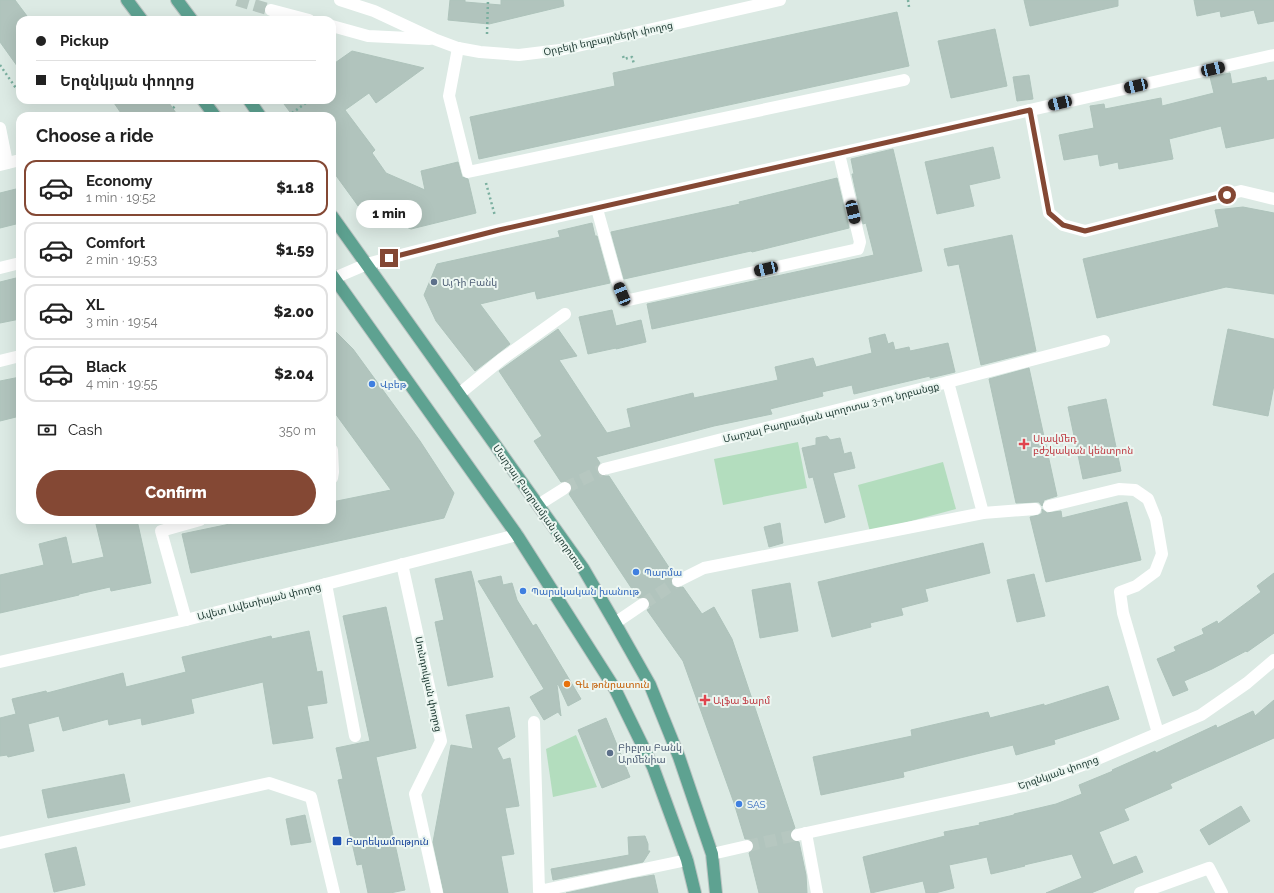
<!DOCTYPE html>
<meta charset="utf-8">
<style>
body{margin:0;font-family:Raleway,"Noto Sans Armenian",sans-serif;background:#f2f2f2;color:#222;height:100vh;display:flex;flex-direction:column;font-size:15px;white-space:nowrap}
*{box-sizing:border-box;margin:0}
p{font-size:13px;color:#767676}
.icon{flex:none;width:22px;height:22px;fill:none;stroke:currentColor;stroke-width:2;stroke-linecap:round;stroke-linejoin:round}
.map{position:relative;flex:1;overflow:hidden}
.sheet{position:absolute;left:16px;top:112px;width:320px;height:412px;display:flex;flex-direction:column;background:#fff;border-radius:12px;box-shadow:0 4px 16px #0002}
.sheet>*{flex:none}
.banner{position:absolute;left:16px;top:16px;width:320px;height:88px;border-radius:12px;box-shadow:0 4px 16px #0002;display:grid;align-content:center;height:88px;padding:0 20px;background:#fff}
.end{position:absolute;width:18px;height:18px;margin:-9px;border:5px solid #844834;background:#fff;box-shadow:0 0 0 2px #fff}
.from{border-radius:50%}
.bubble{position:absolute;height:28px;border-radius:14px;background:#fff;box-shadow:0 4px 16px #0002;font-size:13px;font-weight:800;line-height:28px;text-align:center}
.car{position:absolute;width:12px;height:24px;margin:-12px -6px;border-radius:5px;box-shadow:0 0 3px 1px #0007;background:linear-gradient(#222 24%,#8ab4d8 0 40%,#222 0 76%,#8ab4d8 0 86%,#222 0)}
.banner b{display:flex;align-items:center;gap:14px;height:38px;font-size:15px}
.banner b+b{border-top:1px solid #e0e0e0}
.banner i{width:10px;height:10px;background:#222}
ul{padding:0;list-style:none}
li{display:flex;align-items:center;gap:12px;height:56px;margin:0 8px 6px;padding:0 12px;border:2px solid #e0e0e0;border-radius:12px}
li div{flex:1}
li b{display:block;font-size:15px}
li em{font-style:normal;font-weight:800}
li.on{border-color:#844834}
li>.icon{width:36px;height:36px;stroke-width:1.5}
h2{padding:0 20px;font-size:18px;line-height:48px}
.pay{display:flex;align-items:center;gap:10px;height:44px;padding:0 20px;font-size:15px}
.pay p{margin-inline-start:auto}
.action{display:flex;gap:8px;margin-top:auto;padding:8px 20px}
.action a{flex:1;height:46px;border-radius:24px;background:#844834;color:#fff;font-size:16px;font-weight:800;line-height:46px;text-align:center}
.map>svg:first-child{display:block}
.green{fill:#b3ddbe}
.building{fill:#b1c4bd;stroke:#aec3bb}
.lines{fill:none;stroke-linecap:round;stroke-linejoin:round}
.minor-tunnel{stroke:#b6c7c0;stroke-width:12;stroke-dasharray:12 6;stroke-linecap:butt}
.major-casing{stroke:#bbc4c2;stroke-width:14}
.path{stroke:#7aaf9f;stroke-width:2.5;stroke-dasharray:2 3;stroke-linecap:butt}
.minor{stroke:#fff;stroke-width:12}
.major{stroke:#5ea291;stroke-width:12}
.route{stroke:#844834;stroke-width:5}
.service-dot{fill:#5c6f8a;stroke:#ecf6f1;stroke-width:1.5}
.shop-dot{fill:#3f7fe0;stroke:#ecf6f1;stroke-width:1.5}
.health-dot{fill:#e0444e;stroke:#ecf6f1;stroke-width:1.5}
.food-dot{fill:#e8710a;stroke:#ecf6f1;stroke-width:1.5}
.transit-dot{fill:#1a4fb4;stroke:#ecf6f1;stroke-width:1.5}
.labels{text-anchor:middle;stroke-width:4;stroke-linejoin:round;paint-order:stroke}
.street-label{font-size:10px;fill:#1d3932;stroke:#ecf6f1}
.service-label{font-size:10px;fill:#4e5e75;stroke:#ecf6f1;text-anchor:start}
.shop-label{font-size:10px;fill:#366cbe;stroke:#ecf6f1;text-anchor:start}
.health-label{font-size:10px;fill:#be3a42;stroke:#ecf6f1;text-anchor:start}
.food-label{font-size:10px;fill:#c56008;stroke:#ecf6f1;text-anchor:start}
.transit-label{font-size:10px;fill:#164399;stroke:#ecf6f1;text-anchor:start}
</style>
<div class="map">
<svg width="1274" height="893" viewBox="0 0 1274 893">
<rect width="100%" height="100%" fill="#dceae4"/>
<g class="green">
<path d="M798 442 807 488 723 505 714 459Z"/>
<path d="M943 462 956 509 870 532 858 485Z"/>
<path d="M576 735 597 787 553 797 546 749Z"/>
</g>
<g class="building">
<path d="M0 0H15L30 20H20V70L0 42Z"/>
<path d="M450 0H465V2L501 5V0H563L564 6 489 24 448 20Z"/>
<path d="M1024 0H1118V6L1030 26Z"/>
<path d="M1194 0H1274V21L1258 24 1254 10 1221 17 1220 11 1197 16Z"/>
<path d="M897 12 909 66 479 159 470 117 615 86 613 73Z"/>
<path d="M995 29 1007 86 951 98 938 41Z"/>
<path d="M352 51 424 68 376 103 369 93 345 110 375 150 372 153 386 173 425 190 421 171 458 162 462 177 468 179 476 213 411 229 358 206 356 203 332 170V116H293L281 100H332V65Z"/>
<path d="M1230 73 1232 84 1266 77 1267 81 1274 80V138L1226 148 1221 126 1169 139 1173 159 1119 169 1118 162 1100 166 1098 154 1064 160 1059 135 1094 128 1090 106 1104 104 1105 109 1161 98 1162 106 1214 93 1210 77Z"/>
<path d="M1029 75 1033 99 1017 101 1013 77Z"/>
<path d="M112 100H167L178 116H123Z"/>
<path d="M993 147 1000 178 969 185 974 206 937 214 925 162Z"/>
<path d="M893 149 922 271 652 329 647 304 874 255 866 223 863 224 852 174H854L851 159Z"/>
<path d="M837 178 849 228 752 252 751 251 624 279 611 232 740 204 739 202Z"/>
<path d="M20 188V223L0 228V193Z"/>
<path d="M1243 207 1274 213V294L1226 287 1097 318 1083 259 1219 227 1215 210Z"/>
<path d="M592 223 595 236H597L610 283 537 299 535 291 480 304 510 344 475 371 436 321 424 295 437 264 560 237 558 231Z"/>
<path d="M1012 235 1036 351 981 365 959 264 948 266 944 249Z"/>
<path d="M20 277V319L0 323V282Z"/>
<path d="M612 310 616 326 641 320 646 342 616 349V348L588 354 579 317Z"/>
<path d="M332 328 353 349 420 441 454 493 444 518 191 573 182 534 249 520H332V502L391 490 332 409Z"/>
<path d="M558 329 577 356 559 360 607 433 631 427 627 409 693 393 694 398 778 380 775 367 813 358 816 367 872 353 869 338 885 334 888 344 893 342 895 350 909 347 910 351 948 343 955 372 930 378V376L854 394 852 385 822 392 823 396 770 409 772 414 714 426 596 457 600 463 597 467 598 474 602 476H609L674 575 671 580 672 585 677 588 683 587 702 614 714 607 732 639 795 828 790 832V836L792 840 799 842 806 875 807 893H759L749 853 754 849V844L750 839H745L734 803 683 661 647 610 650 608V604L649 600 643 597 638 598 569 494 571 492 572 488 571 484 565 481 561 482 534 441 542 436 499 371Z"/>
<path d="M1228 329 1274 339V385L1268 416 1213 405Z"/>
<path d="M1029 368 1057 496 1044 500 1042 506 1039 502H1035L1016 503 989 379Z"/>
<path d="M20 377V416L0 421V381Z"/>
<path d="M1106 399 1121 471 1083 479 1068 407Z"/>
<path d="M827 436 830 440 840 438 844 454 851 452 855 468 833 473 845 517 825 523 813 477 809 478 802 448 816 445V438Z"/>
<path d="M1127 502 1141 560 1046 582 1030 517 1039 515 1042 513V509L1047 513 1061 511 1062 518Z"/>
<path d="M95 520H137L151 583 111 591 110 587 79 594V595L0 613V575L44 565 39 544 66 537 72 564 104 557Z"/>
<path d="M780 523 783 543 769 547 764 527Z"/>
<path d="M983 543 990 573 925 589 928 601 901 608 903 615 870 623 871 627 832 637 818 582Z"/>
<path d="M471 571 474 582 493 677 448 686 435 622 444 620 435 579Z"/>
<path d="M1274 573V633L1247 652 1246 651 1212 669 1184 681 1188 690 1173 696 1157 659 1176 651 1174 647 1204 634 1202 629 1217 621 1218 624 1261 592 1257 586Z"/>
<path d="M1034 574 1045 616 1017 622 1007 580Z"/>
<path d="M501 576 503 585 512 583 517 600 533 626 536 624 581 699 568 706 558 684 557 685 561 716 558 712 544 720 530 697 544 689 478 581Z"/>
<path d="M790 583 798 631 760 638 752 590Z"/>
<path d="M386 607 416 748 376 757 405 890 390 893H368L362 864 357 865 338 780 343 779 336 748 370 741 343 616Z"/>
<path d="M309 631 317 672 322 671 327 703 307 706 313 738 273 744 263 682 191 699 194 713 142 725 141 718 109 725 108 719 63 731 59 716 28 724 34 751 8 757 7 755 0 756V718L16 714 12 699 46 691 47 693 123 673 126 687 186 672 182 657 271 636 272 639Z"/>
<path d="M1108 686 1119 719 1054 740 1055 744 1016 755 1013 745 903 772 904 777 821 795 813 757 912 736 911 730 988 712 990 718 1044 704V706Z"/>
<path d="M1274 700V738L1170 784 1172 788 1124 809 1129 820 1099 832 1113 865 1136 856 1143 872 1091 893H1046L1082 878 1072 854 1024 865 1025 866 991 874 987 857 949 865 954 888 935 893H926L923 881 871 893 863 857 945 836 944 832 980 825 979 823 1014 815V814L1056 804 1082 794 1079 785 1113 771 1112 770 1155 751 1156 753 1216 725 1217 728 1253 711 1255 716Z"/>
<path d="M509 707 515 737 497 748 503 760 510 758 519 806 505 808 514 854 501 856 508 893H444L433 842 451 745 473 749 466 715Z"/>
<path d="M606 718 630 777 602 788 578 730Z"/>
<path d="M124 774 130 802 48 818 42 790Z"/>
<path d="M1241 806 1250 821 1209 845 1200 830Z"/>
<path d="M305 815 311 842 291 845 286 819Z"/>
<path d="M645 836 648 844V851H650L643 862 553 880 551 869 629 855 628 837Z"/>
<path d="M76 847 85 885 54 892 45 854Z"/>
<path d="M654 875 658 893H566L631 879Z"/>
</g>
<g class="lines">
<g class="minor-tunnel">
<path d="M237 0 271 10"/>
<path d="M565 488 604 469"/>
<path d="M643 604 678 581"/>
<path d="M747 846 797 835"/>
</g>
<defs>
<g id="major">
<path d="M127 0 142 20"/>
<path d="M177 0 192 20"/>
<path d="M203 100 215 116"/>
<path d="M249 100 260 116"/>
<path d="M332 216 583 568 615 623 650 685 679 757 712 854 716 893"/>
<path d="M332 275 517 535 615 689 653 767 687 860 695 893"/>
</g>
</defs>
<use href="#major" class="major-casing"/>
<g class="path">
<path d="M908 0 909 7"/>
<path d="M487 34 488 0"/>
<path d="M623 56 624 59 632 57 634 64"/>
<path d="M0 65 20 94"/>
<path d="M173 108 177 105"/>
<path d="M288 116 310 100"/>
<path d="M486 183 495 216"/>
</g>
<g class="minor">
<path d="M340 0 374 11 434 39 458 48 480 52 519 55 560 50 780 0"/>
<path d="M271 10 309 20"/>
<path d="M332 26 368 36 429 39"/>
<path d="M458 48 449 96 468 172 904 80"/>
<path d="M1030 110 1049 213 1063 225 1085 231 1241 191 1274 199"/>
<path d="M0 128 7 163"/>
<path d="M0 165 20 160"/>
<path d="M597 209 618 284 622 294 629 300 858 249 860 242 839 154"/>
<path d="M0 268 20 263"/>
<path d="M332 279 367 264 389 258 499 230 1274 55"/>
<path d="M0 361 20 356"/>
<path d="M948 382 1104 341"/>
<path d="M459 394 502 359 565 314"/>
<path d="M332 450 333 472 332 478"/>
<path d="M604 469 948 382 983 513 704 568 678 581"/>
<path d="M538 505 565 488"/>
<path d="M1049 506 1119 489 1135 490 1148 499 1156 519 1162 554 1155 572 1136 586 1120 592 1123 613 1158 733"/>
<path d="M983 513 1035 509"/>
<path d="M402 564 441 741 415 794 437 893"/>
<path d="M326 584 355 736"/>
<path d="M186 620 161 531 200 520"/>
<path d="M615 623 643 604"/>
<path d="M0 662 186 620 517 535"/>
<path d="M534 722 539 891 687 860"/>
<path d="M806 833 817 893"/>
<path d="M797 835 1024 786 1088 763 1201 715 1247 683 1274 660"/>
<path d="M0 843 269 783 311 797 334 893"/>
<path d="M712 854 747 846"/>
<path d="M1140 893 1209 868 1222 893"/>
</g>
<use href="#major" class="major"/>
</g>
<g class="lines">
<path class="route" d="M389 258 499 230 1030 110 1049 213 1063 225 1085 231 1227 195"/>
</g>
<g class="service-dot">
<circle cx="434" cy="282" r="4"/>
<circle cx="610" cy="753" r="4"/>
</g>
<g class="shop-dot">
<circle cx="372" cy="384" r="4"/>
<circle cx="636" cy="572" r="4"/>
<circle cx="523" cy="591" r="4"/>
<circle cx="739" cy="804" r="4"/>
</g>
<g class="health-dot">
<path d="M1022 438h4v4h4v4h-4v4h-4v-4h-4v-4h4z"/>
<path d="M703 694h4v4h4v4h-4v4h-4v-4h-4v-4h4z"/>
</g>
<circle class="food-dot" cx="567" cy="684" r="4"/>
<rect class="transit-dot" x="332" y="836" width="10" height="10" rx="2"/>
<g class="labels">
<g class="street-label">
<text transform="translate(608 38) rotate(-12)" y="4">Օրբելի եղբայրների փողոց</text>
<text transform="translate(831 412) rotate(-14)" y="4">Մարշալ Բաղրամյան պողոտա 3-րդ նրբանցք</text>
<text transform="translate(539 507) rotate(55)" y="4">Մարշալ Բաղրամյան պողոտա</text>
<text transform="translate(259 601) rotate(-14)" y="4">Ավետ Ավետիսյան փողոց</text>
<text transform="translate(429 684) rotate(78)" y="4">Սունդուկյան փողոց</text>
<text transform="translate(1058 772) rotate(-19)" y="4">Երզնկյան փողոց</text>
</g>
<g class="service-label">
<text x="442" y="286">ԱյԴի Բանկ</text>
<text x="618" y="751">Բիբլոս Բանկ<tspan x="618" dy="12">Արմենիա</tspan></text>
</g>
<g class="shop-label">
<text x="380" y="388">Վբեթ</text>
<text x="644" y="576">Պարմա</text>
<text x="531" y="595">Պարսկական խանութ</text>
<text x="747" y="808">SAS</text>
</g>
<g class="health-label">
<text x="1033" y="442">Սլավմեդ<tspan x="1033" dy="12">բժշկական կենտրոն</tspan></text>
<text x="713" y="704">Ալֆա Ֆարմ</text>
</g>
<g class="food-label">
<text x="575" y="688">Գև թոնրատուն</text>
</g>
<g class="transit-label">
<text x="346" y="845">Բարեկամություն</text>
</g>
</g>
</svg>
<i class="end from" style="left:1227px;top:195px"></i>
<i class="end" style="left:389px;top:258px"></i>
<div class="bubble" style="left:356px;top:200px;width:66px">1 min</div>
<i class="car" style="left:1213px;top:69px;rotate:77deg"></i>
<i class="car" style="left:1136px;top:86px;rotate:257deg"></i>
<i class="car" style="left:1060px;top:103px;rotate:257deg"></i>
<i class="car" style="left:853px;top:212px;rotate:167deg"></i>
<i class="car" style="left:766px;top:269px;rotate:257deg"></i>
<i class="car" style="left:622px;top:294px;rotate:338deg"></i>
<div class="banner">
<b><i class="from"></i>Pickup</b>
<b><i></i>Երզնկյան փողոց</b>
</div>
<section class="sheet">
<h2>Choose a ride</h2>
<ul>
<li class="on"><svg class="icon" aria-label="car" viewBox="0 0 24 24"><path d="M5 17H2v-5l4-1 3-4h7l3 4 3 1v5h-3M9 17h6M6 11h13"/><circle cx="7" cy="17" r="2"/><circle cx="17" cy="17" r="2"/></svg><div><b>Economy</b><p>1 min · 19:52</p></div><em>$1.18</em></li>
<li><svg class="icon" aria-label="car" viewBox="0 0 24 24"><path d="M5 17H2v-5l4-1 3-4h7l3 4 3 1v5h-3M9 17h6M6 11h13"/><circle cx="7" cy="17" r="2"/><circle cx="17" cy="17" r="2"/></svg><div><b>Comfort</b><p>2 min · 19:53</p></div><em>$1.59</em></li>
<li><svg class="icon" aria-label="car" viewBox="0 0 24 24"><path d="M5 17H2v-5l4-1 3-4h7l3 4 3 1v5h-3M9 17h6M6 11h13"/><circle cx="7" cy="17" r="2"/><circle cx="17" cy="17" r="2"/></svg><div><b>XL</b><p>3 min · 19:54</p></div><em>$2.00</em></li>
<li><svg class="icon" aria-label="car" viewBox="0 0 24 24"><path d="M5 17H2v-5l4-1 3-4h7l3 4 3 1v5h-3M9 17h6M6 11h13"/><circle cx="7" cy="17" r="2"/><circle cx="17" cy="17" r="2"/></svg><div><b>Black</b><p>4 min · 19:55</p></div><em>$2.04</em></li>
</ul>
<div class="pay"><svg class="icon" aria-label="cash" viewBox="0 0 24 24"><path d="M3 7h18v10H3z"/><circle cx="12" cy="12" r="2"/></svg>Cash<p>350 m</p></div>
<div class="action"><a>Confirm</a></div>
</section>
</div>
